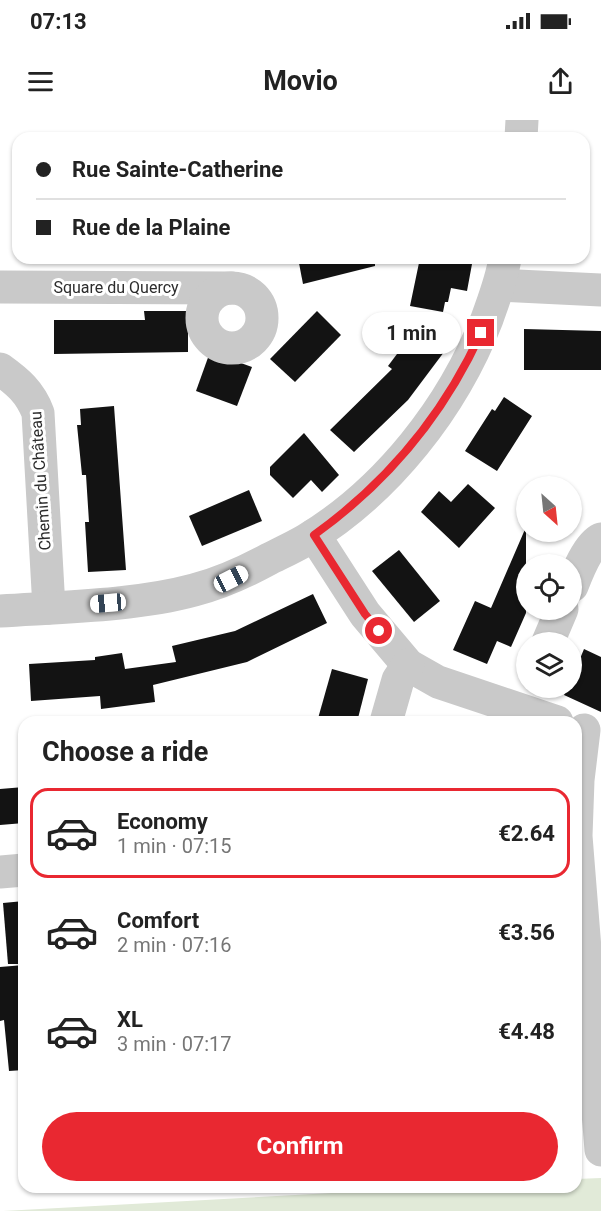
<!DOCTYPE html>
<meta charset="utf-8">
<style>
body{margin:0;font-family:Roboto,sans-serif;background:#f6f6f6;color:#222;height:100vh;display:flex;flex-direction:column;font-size:22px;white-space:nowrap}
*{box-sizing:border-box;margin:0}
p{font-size:20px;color:#767676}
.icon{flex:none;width:33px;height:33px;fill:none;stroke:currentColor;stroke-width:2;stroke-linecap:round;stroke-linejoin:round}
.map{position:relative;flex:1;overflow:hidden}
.sheet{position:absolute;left:18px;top:596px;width:564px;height:477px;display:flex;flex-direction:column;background:#fff;border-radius:18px;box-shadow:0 2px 4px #0004}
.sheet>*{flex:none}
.banner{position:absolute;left:12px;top:12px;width:578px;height:132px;border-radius:18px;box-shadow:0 2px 4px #0004;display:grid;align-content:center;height:132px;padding:0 24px;background:#fff}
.needle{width:39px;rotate:153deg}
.tools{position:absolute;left:516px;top:356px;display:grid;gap:12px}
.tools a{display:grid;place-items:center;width:66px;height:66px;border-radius:50%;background:#fff;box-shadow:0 2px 4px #0004;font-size:30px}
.end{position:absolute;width:27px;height:27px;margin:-14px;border:8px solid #e92831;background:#fff;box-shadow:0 0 0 3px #fff}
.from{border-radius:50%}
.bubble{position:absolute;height:42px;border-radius:21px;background:#fff;box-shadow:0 2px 4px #0004;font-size:20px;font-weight:700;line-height:42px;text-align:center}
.car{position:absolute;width:18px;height:36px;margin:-18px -9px;border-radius:8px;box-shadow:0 0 4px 2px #0007;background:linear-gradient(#fff 24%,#345 0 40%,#fff 0 76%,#345 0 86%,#fff 0)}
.banner b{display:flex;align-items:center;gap:21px;height:57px;font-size:22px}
.banner b+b{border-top:2px solid #e0e0e0}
.banner i{width:15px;height:15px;background:#222}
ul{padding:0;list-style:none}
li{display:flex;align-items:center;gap:18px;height:90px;margin:0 12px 9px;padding:0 12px;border:3px solid transparent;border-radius:18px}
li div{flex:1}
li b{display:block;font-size:22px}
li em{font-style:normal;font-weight:700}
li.current{border-color:#e92831}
li>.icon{width:54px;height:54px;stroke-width:1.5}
h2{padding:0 24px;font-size:27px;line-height:72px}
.button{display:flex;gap:12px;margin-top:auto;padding:12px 24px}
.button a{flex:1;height:69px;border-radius:36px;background:#e92831;color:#fff;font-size:24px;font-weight:700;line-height:69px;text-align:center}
.status{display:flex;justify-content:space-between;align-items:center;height:42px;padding:0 30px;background:#fff;direction:ltr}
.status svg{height:16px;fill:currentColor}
header{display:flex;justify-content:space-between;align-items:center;height:78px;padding:0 24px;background:#fff;font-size:27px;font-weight:700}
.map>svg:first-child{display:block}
.green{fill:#e1ead8}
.building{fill:#131313}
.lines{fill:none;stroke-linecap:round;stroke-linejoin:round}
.minor{stroke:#c9c9c9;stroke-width:33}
.route{stroke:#e92831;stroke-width:8}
.labels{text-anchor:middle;stroke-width:6;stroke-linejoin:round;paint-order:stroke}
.street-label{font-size:16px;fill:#2c2c2c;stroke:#fff}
</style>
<div class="status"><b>07:13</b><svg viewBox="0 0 49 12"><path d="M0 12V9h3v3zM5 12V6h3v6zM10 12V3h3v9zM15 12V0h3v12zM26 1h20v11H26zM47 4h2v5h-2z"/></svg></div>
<header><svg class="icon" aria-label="menu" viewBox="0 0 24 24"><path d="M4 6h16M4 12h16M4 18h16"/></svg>Movio<svg class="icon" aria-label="share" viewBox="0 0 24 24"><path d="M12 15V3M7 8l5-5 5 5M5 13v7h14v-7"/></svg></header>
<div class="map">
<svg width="601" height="1091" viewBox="0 0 601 1091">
<rect width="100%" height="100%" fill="#fff"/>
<path class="green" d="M601 1058V1091H3L441 1067 576 1066V1059Z"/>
<g class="building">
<path d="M298 138H375V146L303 164Z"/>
<path d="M420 138H442L472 144 467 171 451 168 448 182H445L443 192 410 186Z"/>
<path d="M144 191H188V232L54 234V200H145Z"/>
<path d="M317 191 341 215 295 262 270 239Z"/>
<path d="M524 209 601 211V250H524Z"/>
<path d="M415 210 444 232 408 280 354 332 330 310 392 249 388 246Z"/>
<path d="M210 232 252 247 237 286 196 271Z"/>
<path d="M504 277 532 296 497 351 465 331 492 289 495 291Z"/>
<path d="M114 286 126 450 88 452 85 402H89L86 355H82L77 305H81L80 289Z"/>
<path d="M304 313 339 355 322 372 311 360 293 378 270 355V347Z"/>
<path d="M468 364 495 388 459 428 421 392 439 371 451 382Z"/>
<path d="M249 370 262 401 202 426 189 396Z"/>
<path d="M526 407V493L511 527 497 521 487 544 453 530 475 481 491 488Z"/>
<path d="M399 430 440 481 414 502 372 451Z"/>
<path d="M313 474 327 503 247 542 153 565 155 582 101 589 100 576 31 581 29 544 95 540V537L122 533 125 549 176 542 172 526 235 511Z"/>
<path d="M584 529 601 537V592L564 575 568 567H572V558Z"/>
<path d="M332 549 368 559 357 602H317Z"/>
<path d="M24 667V703L0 705V669Z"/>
<path d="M24 781V844H8L3 783Z"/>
<path d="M24 845V950L9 951 4 900 0 901V847Z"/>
</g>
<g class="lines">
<g class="minor">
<path d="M521 18 522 0"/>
<path d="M500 165 601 170"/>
<path d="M0 167 231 168"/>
<circle cx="232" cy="198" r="30"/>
<path d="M0 249C18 262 30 272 38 293L49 488"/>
<path d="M314 415 365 494 408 545 438 562 557 602"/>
<path d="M572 466C577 453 588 425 601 419"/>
<path d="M0 491C61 487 135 486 194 470 221 463 245 452 269 439 281 433 294 427 306 420 387 371 453 287 487 199 494 179 502 159 505 138"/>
<path d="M548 522 562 489"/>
<path d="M386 602 398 560 408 545"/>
<path d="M584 610 578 660 576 716 601 1030"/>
<path d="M0 752 24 750"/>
</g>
</g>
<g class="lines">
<path class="route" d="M379 511 365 494 314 415C388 362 443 296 481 213"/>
</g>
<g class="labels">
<g class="street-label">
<text x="116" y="173">Square du Quercy</text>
<text transform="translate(40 361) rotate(-94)" y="6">Chemin du Château</text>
</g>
</g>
</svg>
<div class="tools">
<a><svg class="needle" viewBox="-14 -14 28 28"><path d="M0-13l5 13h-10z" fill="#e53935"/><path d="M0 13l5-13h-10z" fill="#767676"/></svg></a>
<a><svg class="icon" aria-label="locate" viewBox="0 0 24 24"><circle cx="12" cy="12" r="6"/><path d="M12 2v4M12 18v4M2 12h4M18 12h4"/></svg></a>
<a><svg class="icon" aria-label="layers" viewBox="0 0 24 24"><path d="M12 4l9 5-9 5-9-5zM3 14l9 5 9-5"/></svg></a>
</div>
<i class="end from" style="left:379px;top:511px"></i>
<i class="end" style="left:481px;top:213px"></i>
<div class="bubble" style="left:362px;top:192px;width:99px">1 min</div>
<i class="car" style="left:231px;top:459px;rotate:63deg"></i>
<i class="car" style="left:108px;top:483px;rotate:265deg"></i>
<div class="banner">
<b><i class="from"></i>Rue Sainte-Catherine</b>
<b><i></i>Rue de la Plaine</b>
</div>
<section class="sheet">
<h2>Choose a ride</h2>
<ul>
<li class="current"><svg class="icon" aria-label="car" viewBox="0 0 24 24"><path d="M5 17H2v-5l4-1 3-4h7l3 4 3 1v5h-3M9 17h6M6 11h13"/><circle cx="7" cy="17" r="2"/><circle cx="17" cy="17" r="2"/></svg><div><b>Economy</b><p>1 min · 07:15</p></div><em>€2.64</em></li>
<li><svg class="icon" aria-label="car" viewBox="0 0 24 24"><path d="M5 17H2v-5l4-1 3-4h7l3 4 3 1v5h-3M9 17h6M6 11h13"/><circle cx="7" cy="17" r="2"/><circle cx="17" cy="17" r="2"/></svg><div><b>Comfort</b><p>2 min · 07:16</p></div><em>€3.56</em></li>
<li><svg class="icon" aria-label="car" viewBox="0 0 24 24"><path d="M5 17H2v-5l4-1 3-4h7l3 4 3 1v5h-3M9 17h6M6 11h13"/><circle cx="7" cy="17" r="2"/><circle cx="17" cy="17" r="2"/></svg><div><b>XL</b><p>3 min · 07:17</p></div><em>€4.48</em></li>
</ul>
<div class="button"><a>Confirm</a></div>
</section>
</div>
